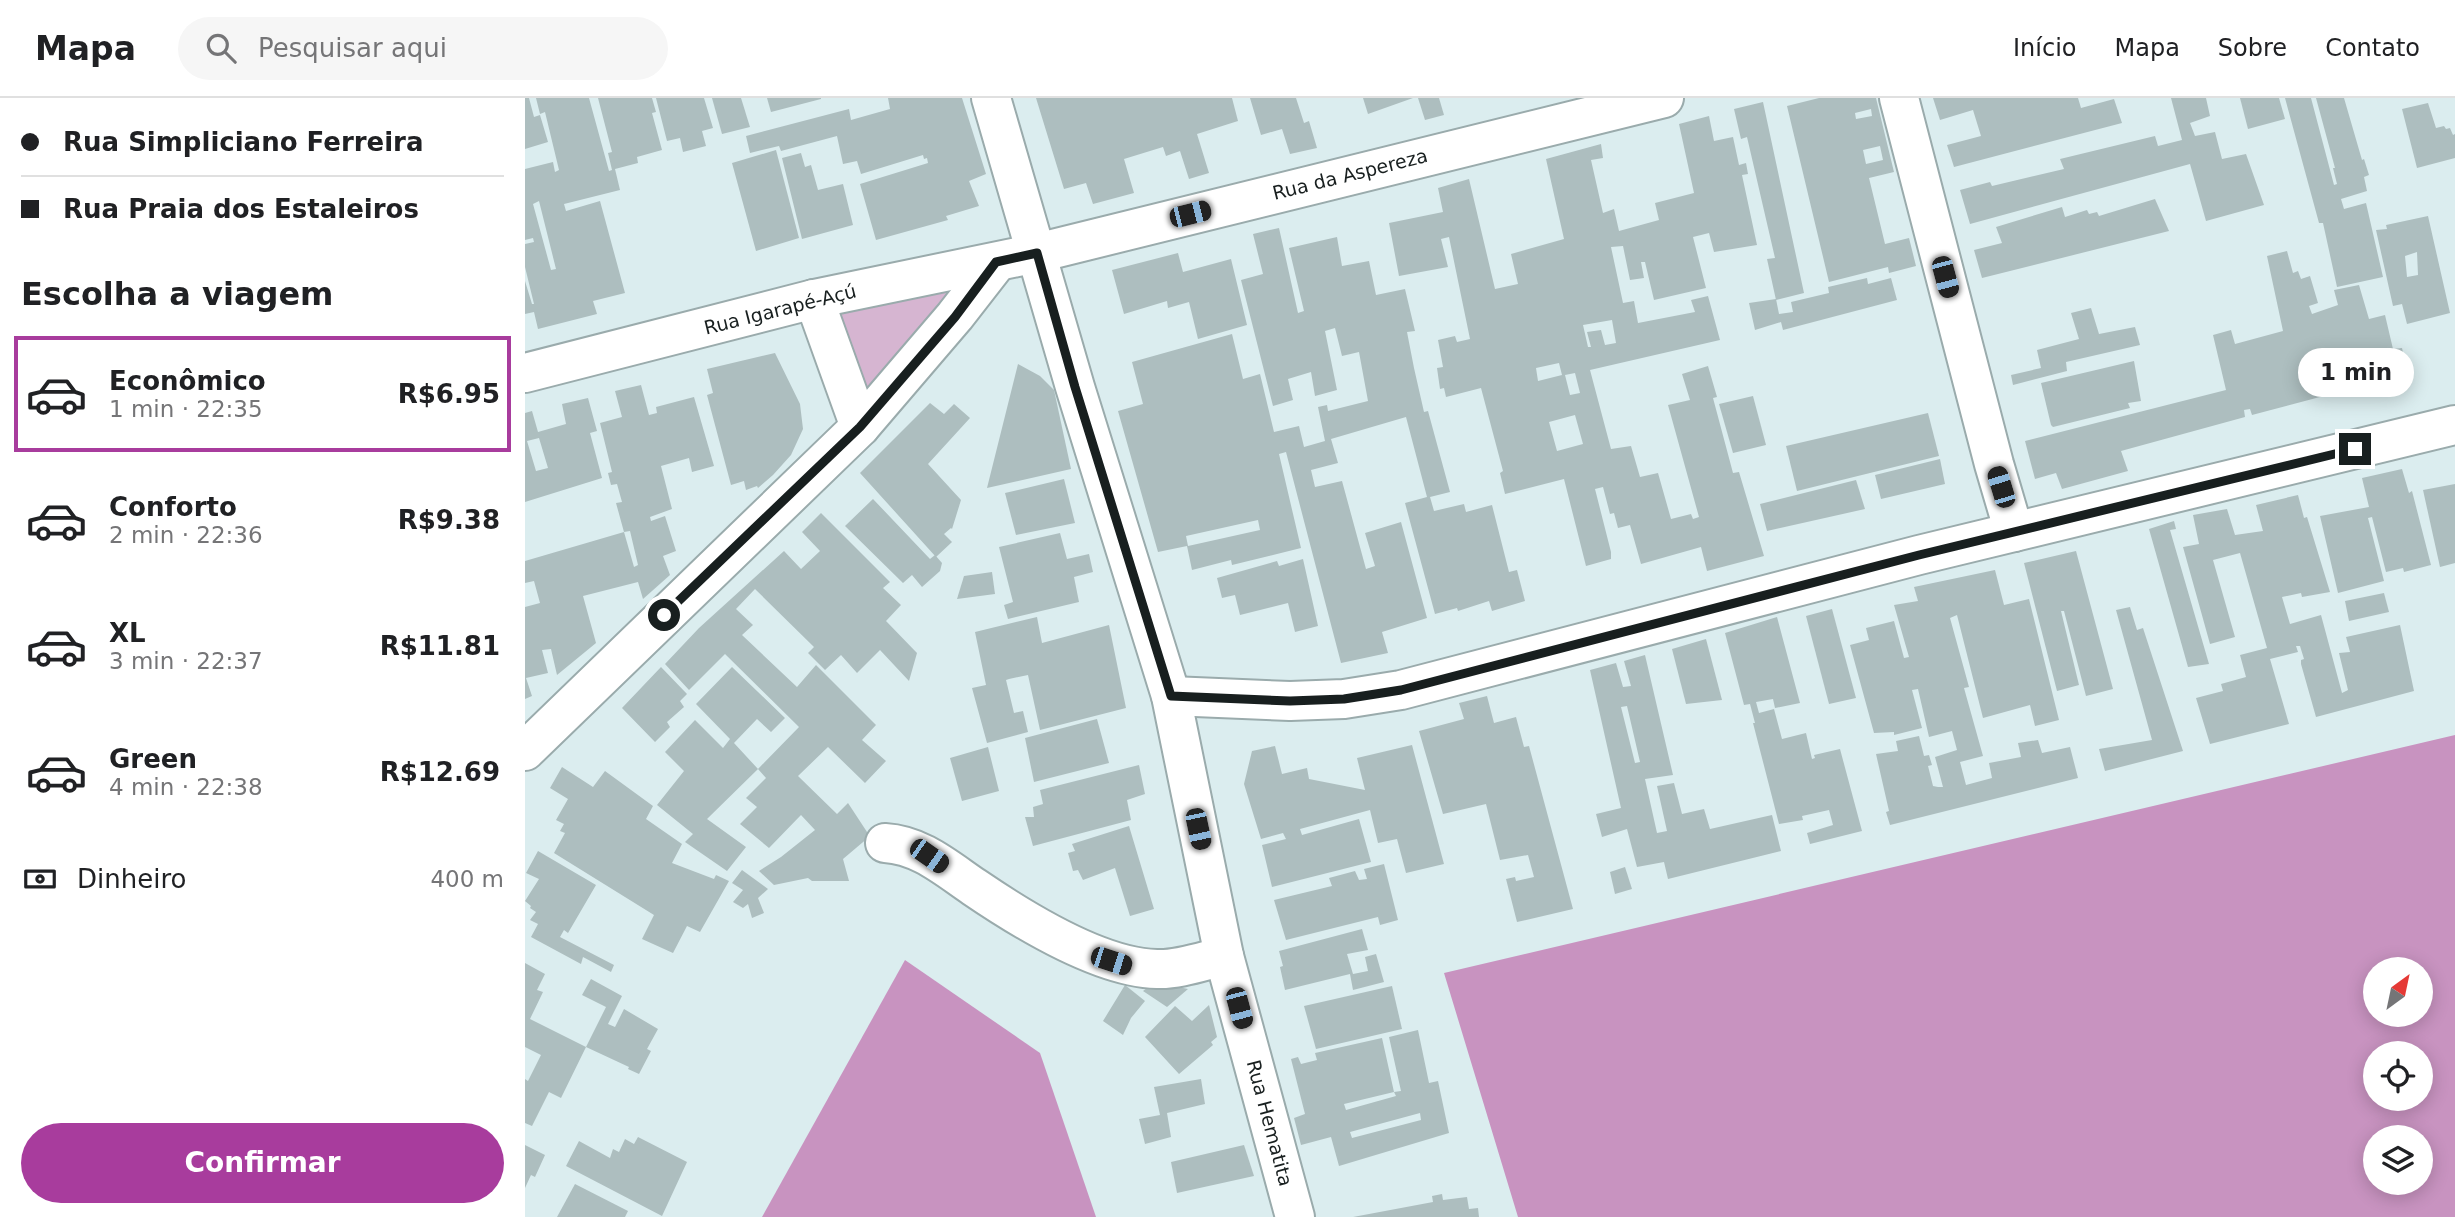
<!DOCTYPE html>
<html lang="pt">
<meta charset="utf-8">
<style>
body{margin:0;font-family:"DejaVu Sans",sans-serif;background:#f6f6f6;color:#202124;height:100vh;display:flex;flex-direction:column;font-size:26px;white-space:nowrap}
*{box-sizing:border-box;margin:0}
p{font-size:23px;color:#757577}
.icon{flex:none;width:38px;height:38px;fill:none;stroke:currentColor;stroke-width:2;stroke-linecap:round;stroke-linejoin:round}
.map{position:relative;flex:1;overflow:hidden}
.sheet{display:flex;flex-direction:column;background:#fff;width:525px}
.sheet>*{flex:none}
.guide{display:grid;align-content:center;height:154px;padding:0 21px;background:#fff}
.needle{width:46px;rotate:33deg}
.controls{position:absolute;left:1838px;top:859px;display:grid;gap:14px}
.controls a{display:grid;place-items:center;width:70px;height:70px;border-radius:50%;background:#fff;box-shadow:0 4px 18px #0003;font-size:35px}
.end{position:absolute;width:32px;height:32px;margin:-16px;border:9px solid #181f1f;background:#fff;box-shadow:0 0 0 4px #fff}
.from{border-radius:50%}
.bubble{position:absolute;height:49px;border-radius:24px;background:#fff;box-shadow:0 4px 18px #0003;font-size:23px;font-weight:800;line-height:49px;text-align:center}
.car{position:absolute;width:21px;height:42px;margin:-21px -10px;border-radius:9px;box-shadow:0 0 5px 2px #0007;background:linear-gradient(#222 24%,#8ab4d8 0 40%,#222 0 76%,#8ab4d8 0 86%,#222 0)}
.guide b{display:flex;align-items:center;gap:24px;height:66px;font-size:26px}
.guide b+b{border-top:2px solid #e0e0e0}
.guide i{width:18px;height:18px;background:#202124}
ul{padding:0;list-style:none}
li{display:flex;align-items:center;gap:21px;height:116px;margin:0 14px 10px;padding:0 7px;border:4px solid transparent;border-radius:0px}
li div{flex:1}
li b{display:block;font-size:26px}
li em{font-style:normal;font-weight:800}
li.selected{border-color:#a83c9d}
li>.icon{width:63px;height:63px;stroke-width:1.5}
h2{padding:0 21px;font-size:32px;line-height:84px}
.pay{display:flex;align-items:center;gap:18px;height:77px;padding:0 21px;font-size:26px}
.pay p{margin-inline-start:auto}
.action{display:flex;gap:14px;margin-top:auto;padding:14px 21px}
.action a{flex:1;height:80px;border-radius:42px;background:#a83c9d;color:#fff;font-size:28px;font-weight:800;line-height:80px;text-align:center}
header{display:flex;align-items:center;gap:42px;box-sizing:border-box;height:98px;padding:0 35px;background:#fff;border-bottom:2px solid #e0e0e0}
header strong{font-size:33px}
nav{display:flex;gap:38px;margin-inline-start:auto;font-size:24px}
.search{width:490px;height:63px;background:#f6f6f6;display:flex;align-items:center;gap:18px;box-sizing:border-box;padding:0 24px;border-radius:38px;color:#757577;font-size:26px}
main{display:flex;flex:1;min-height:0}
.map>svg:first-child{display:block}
.green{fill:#d6b5d1}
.forest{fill:#c893c0;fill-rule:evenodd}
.building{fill:#adbebf;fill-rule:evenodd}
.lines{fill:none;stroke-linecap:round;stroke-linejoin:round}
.minor-casing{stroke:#9aabac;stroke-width:42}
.minor{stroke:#fff;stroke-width:38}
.route{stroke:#181f1f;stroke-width:9}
.labels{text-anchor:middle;stroke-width:5;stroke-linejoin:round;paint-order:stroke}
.street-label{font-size:19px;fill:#181f1f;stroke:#fff}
</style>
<header>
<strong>Mapa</strong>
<div class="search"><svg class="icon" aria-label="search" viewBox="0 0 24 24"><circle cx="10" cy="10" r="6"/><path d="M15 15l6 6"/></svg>Pesquisar aqui</div>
<nav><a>Início</a><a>Mapa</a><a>Sobre</a><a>Contato</a></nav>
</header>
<main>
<section class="sheet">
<div class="guide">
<b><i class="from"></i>Rua Simpliciano Ferreira</b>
<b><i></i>Rua Praia dos Estaleiros</b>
</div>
<h2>Escolha a viagem</h2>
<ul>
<li class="selected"><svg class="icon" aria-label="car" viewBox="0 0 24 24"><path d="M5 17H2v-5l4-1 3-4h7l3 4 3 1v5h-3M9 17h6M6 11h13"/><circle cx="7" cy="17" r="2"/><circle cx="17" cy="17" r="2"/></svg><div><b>Econômico</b><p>1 min · 22:35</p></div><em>R$6.95</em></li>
<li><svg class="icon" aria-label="car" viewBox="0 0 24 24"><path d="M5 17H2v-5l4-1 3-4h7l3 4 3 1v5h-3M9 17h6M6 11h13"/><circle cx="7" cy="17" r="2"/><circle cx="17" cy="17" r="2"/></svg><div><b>Conforto</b><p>2 min · 22:36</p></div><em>R$9.38</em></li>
<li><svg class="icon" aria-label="car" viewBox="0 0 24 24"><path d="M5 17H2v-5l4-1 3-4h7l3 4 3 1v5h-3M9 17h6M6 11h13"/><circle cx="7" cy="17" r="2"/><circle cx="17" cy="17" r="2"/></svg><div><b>XL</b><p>3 min · 22:37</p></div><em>R$11.81</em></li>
<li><svg class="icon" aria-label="car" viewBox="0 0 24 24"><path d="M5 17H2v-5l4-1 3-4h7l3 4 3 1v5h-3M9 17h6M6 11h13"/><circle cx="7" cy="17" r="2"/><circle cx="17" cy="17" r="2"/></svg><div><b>Green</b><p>4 min · 22:38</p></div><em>R$12.69</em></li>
</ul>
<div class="pay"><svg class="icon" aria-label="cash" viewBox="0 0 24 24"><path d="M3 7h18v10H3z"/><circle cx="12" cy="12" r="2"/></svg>Dinheiro<p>400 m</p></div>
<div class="action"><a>Confirmar</a></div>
</section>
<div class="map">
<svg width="1930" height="1119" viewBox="0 0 1930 1119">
<rect width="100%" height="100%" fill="#dbedef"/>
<path class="green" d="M472 164 335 329 289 201Z"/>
<g class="forest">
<path d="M1930 637V1119H993L919 875ZM1850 872H1895V917H1850ZM1850 956H1895V1001H1850ZM1850 1040H1895V1085H1850Z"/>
<path d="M380 862 515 955 571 1119H237Z"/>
</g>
<g class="building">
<path d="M0 0H4L9 19 15 17 23 44 0 51Z"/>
<path d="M11 0H64L84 73 87 72 83 55 87 54 73 0H127L131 14 127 15 137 52 112 59 113 65 90 71 95 92 39 106 41 113 75 103 100 195 68 203 72 216 13 231 9 214 0 216V183L7 206H9L0 169V146L9 144 8 140 0 142V71L28 64 30 74 34 72 20 14 15 16ZM14 103 31 171 26 172 8 106Z"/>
<path d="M131 0H179L188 30 177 33 181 48 158 54 155 40 142 43Z"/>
<path d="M187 0H216L225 29 197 36Z"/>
<path d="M242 0H296V1L246 14Z"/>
<path d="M363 0H437L461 76 444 83 454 108 421 118 423 122 351 142 335 86 403 65 402 60 399 61 398 57 336 76 332 63 318 66 312 38 256 53 254 48 225 55 221 38 324 11 326 22 365 11Z"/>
<path d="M511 0H707L713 23 672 36 684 75 664 81 655 53 641 58 638 49 599 61 609 95 568 106 561 85 539 91Z"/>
<path d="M725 0H771L779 25 784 23 792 50 765 56 757 31 736 37Z"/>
<path d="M838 0H888L843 16Z"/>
<path d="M893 0H914L919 17 900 22Z"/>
<path d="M1294 0H1351L1369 74 1344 80 1360 146 1384 140 1391 168 1364 175 1363 169 1304 184 1262 8ZM1346 11 1347 18 1331 21 1330 15ZM1355 48 1358 62 1341 66 1338 52Z"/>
<path d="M1408 0H1553L1556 10 1589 1 1597 25 1429 69 1422 47 1456 38 1448 12 1415 22Z"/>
<path d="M1646 0H1681L1685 18 1665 25 1670 38 1690 34 1697 61 1721 56 1739 107 1681 123 1665 66 1445 126 1435 92 1465 84 1467 88 1539 71 1535 61 1630 38 1633 48 1657 42Z"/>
<path d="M1715 0H1754L1760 21 1723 31Z"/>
<path d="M1760 0H1786L1809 87 1812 86 1808 70H1810L1791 0H1819L1837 62 1839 61 1844 77 1839 79 1842 93 1816 101 1819 111 1841 105 1858 179 1812 189 1798 125H1794Z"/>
<path d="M1238 4 1279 195 1251 202 1242 161 1250 160 1222 39 1216 41 1209 11Z"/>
<path d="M1903 5 1911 30 1919 28 1921 31 1925 30 1928 37 1930 36V60L1892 70 1877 11Z"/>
<path d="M1184 18 1189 43 1208 39 1214 67 1221 65 1223 76 1217 77 1232 147 1189 154 1184 135 1168 139 1181 190 1129 202 1120 164H1116L1119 180 1105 182 1098 148 1086 149 1098 205 1109 203 1113 225 1170 214 1166 202 1183 198 1195 242 1065 272 1086 351 1106 348 1115 379 1133 375 1146 421 1166 416 1168 421 1174 419 1143 307 1165 302 1157 276 1183 268 1192 299 1188 300 1208 375 1214 374 1239 458 1182 473 1176 449 1116 466 1105 427 1093 430 1089 415 1085 416 1078 389 1070 391 1086 454V461L1061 468 1039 381 980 396 975 375 978 373 956 290 921 299 919 290 915 291 912 270 918 269 913 242 930 238 932 244 945 241 924 139 916 141 923 169 874 178 864 125 918 114 913 90 944 81 970 191 993 186 986 156 1039 141 1021 61 1076 46 1078 60 1066 62 1078 115 1089 111 1094 133 1134 122 1130 105 1169 95 1154 26ZM1087 222 1091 245 1080 247 1076 232 1062 234 1066 249H1063L1058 227ZM1034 265 1037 277 1013 283 1011 270ZM1050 275 1055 295 1045 297 1040 277ZM1050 317 1058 346 1032 353 1024 324Z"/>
<path d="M251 52 274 140 231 153 207 65Z"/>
<path d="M276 55 280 69 286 67 293 92 318 86 328 127 277 141 257 60Z"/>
<path d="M1630 101 1644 133 1457 180 1449 152 1477 145 1471 129 1537 109 1540 119 1562 112 1564 116 1572 114 1574 118Z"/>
<path d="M1903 118 1925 215 1882 226 1877 206 1868 208 1851 132 1862 131 1861 127ZM1892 154 1893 177 1882 179 1880 158Z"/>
<path d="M754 130 773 215 779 213 764 150 812 139 817 168 844 163 851 197 880 191 890 233 882 234 889 270 899 314 903 313 925 394 905 399 909 413 939 406 941 414 967 407 984 474 992 472 1000 503 967 513 964 503 933 513 932 510 910 516 880 405 902 399 881 319 806 341 813 365 786 372 790 389 817 383 841 471 850 468 840 435 876 424 902 520 857 534 863 555 816 565 761 354 754 356 776 450 707 467 706 462 667 472 662 448 633 454 593 313 618 306 607 264 707 236 718 281 735 276 749 334 774 328 779 349 800 343 793 309 802 307 803 313 843 303 834 254 817 258 810 230 800 233 812 292 790 298 786 274 763 281 768 302 748 308 716 182 738 176 728 136ZM733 422 735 432 663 448 661 438Z"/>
<path d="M1762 153 1768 175 1773 173 1776 181 1785 178 1793 205 1784 208 1787 216 1813 207 1809 192 1834 187 1844 221 1860 217 1868 251 1877 250 1883 276 1834 289 1828 269 1819 272 1825 291 1727 317 1725 311 1719 312 1720 319 1596 353 1603 373 1537 391 1531 375 1510 381 1500 343 1701 292 1688 237 1706 232 1710 246 1758 233 1742 158Z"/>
<path d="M653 155 658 174 706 161 722 227 673 241 664 204 643 210 642 203 599 216 587 172Z"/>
<path d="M1342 180 1343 186 1366 180 1372 202 1258 232 1256 224 1230 232 1224 205 1251 201 1254 216 1268 214 1266 204 1304 195 1303 189Z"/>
<path d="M1566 210 1574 236 1610 229 1615 247 1541 264 1542 273 1488 287 1486 277 1516 270 1512 252 1554 241 1546 215Z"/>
<path d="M250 255 275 306 278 331 266 357 248 377 233 390 232 388 221 392 219 383 206 387 182 297 188 295 182 271Z"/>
<path d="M1609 263 1616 303 1603 305 1605 310 1528 329 1526 327 1516 285Z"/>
<path d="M493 266 515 278 529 292 546 371 462 390Z"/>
<path d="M116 287 124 317 132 315 131 309 169 299 189 368 167 374 164 360 136 368 147 411 125 419 126 423 140 418 151 453 138 458 145 477 118 501 113 484 58 498 71 545 32 577 26 551 17 552 23 575 1 580 7 598 0 601V509L15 505 9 483 0 485V463L99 434 109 469 113 467 105 433 99 434 91 405 97 404 92 386 86 387 83 375 87 374 75 325 97 319 90 293Z"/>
<path d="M1228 298 1241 347 1208 355 1194 306Z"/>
<path d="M63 300 72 333 65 335 77 380 0 404V315L7 313 13 334 41 326 37 306ZM14 340 23 370 11 373 2 343Z"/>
<path d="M405 305 419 316 429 306 445 320 403 366 436 402 427 431 426 430 419 436 427 444 411 459 335 375Z"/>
<path d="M1403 315 1414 358 1272 393 1261 348Z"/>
<path d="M1415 361 1420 386 1356 401 1350 377Z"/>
<path d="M1877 371 1884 395 1887 393 1906 467 1879 474 1878 470 1861 474 1847 419 1843 420 1859 483 1813 495 1795 418 1844 409 1837 380Z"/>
<path d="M539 381 550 425 491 437 480 395Z"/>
<path d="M1331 382 1340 411 1242 433 1235 406Z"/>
<path d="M1930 386V465L1915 469 1898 392Z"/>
<path d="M1773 397 1779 420 1782 419 1805 494 1777 499 1776 495 1757 499 1765 526 1796 517 1817 595 1823 592 1814 555 1825 554 1821 539 1875 527 1889 593 1791 619 1776 566V562L1779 561 1775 548H1771L1773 554 1745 561 1764 626 1685 646 1671 600 1698 593 1696 586 1721 579 1715 557 1742 550 1715 455 1688 462 1710 539 1685 546 1658 449 1674 446 1668 417 1702 411 1710 437 1738 433 1731 407Z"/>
<path d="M348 401 405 461 410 457 417 465 415 473 397 489 387 477 378 485 320 428Z"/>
<path d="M296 415 365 484 358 490 376 507 361 523 392 555 384 583 355 552 332 575 316 557 300 572 283 555 289 549 230 491 211 511 228 527 217 537 272 589 291 567 351 627 337 642 361 663 340 685 303 649 273 678 312 716 323 705 344 737V739L318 761 324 783H287L283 780 249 787 234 773 256 759 290 732 276 717 244 750 215 726 232 709 221 700 241 680 233 671 274 629 200 556 164 592 140 566 174 530 259 453 276 471 295 453 277 434Z"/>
<path d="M1649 423 1651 431 1645 432 1684 566 1663 569 1624 431Z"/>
<path d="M535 435 542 461 564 456 568 474 549 479 554 504 483 521 479 507 488 504 474 449Z"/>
<path d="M1551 453 1588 591 1561 598 1539 513H1536L1554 587 1532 593 1499 465Z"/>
<path d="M778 461 793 528 770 534 763 505 715 517 710 497 697 500 692 480 752 463 754 468Z"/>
<path d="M1470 472 1479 507 1504 501 1534 622 1510 628 1505 607 1458 620 1432 517 1425 520 1444 589 1439 590 1458 658 1435 664 1441 687 1467 680 1464 665 1496 659 1493 645 1513 642 1517 655 1545 649 1553 680 1365 727 1361 714 1364 713 1351 656 1373 653 1371 643 1394 638 1399 658 1404 657 1407 667 1403 668 1408 688 1413 689H1418L1410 659 1432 652 1427 633 1404 639 1393 591 1387 592 1397 630 1369 637V634L1349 635 1325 547 1344 542 1341 530 1369 523 1379 560 1384 559 1369 507 1393 503 1389 489Z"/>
<path d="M467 474 470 496 432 501 439 478Z"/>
<path d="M1859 495 1864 514 1824 523 1820 503Z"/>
<path d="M1605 509 1612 532 1618 530 1658 653 1580 673 1574 651 1627 642 1591 512Z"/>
<path d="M1307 511 1331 600 1304 606 1281 518Z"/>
<path d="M512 519 517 545 584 527 601 610 515 632 503 577 484 581 481 582 489 615 498 613 503 634 462 645 447 590 461 587 450 534Z"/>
<path d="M1252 519 1275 605 1250 610 1248 601 1231 604 1234 615 1249 611 1257 641 1281 635 1287 661 1290 660 1289 657 1315 651 1337 733 1285 746 1282 735 1308 727 1304 712 1277 718 1278 722 1254 726 1228 625H1230L1225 606 1219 607 1200 535Z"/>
<path d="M1181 541 1197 602 1161 606 1147 551Z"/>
<path d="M1120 557 1148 677 1120 681 1132 735 1142 733 1132 688 1149 685 1157 716 1179 711 1185 731 1247 717 1256 753 1143 781 1139 764 1112 769 1102 731 1077 739 1071 716 1096 710 1065 572 1091 565 1098 589 1106 588 1099 563ZM1102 608 1109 638 1115 664 1110 665 1096 609Z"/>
<path d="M136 569 162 596 155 603 159 609 142 624 145 629 130 644 97 610Z"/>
<path d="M207 569 260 620 246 634 232 621 209 645 233 671 182 721 221 749 202 773 160 744 168 736 132 707 159 673 140 654 170 622 198 650 205 641 171 606Z"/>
<path d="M962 598 969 625 991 619 999 649 1004 648 1048 811 992 824 981 781 990 779 991 783 1009 779 1003 757 975 762 961 706 918 716 894 633 939 621 934 605Z"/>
<path d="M572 621 584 665 509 684 500 640Z"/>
<path d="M887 647 919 766 881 775 872 741 853 745 845 712 775 731 777 737 834 721 846 764 747 789 737 747 761 741 758 735 736 741 719 686 727 653 750 648 757 676 782 670 784 681 840 692 832 660Z"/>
<path d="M463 649 474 693 437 703 425 660Z"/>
<path d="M614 667 620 696 602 702 606 722 508 748 500 719H509L508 709 518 706 515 692Z"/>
<path d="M37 669 68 689 80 673 128 708 121 721 157 746 147 765 189 781 191 777 204 783 175 834 162 828 148 855 117 841 129 817 29 755 40 735 35 733 39 726 31 722 43 701 25 690Z"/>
<path d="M604 728 629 811 605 818 590 770 558 782 553 772 548 773 543 755 550 753 547 746Z"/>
<path d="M13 753 71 787 43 835 39 832 35 839 89 867 86 874 58 859 56 866 6 839 13 826 5 822 11 814 5 810 6 808 0 803 14 781 1 775Z"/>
<path d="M859 766 873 822 855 827 853 819 761 842 749 802 807 788 804 780 830 773 834 782 842 781 839 771Z"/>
<path d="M1100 769 1107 791 1090 796 1085 774Z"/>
<path d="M217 772 243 791 233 800 239 815 227 820 223 806 218 810 208 804 218 792 207 785Z"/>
<path d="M837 831 843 852 822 856 828 876 843 873 840 859 851 856 859 884 828 892 825 876 760 892 755 869 758 868 754 853Z"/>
<path d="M0 865 20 876 12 892 18 894 5 921 61 949 36 1000 24 994 7 1028 0 1025V981L3 983 16 957 0 949Z"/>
<path d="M66 881 97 898 83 926 90 929 99 911 133 931 122 951 126 953 114 976 103 971 104 969 61 949 81 909 57 897Z"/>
<path d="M630 884 663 891 642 909 618 893Z"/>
<path d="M600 887 620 903 606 920 598 937 578 923Z"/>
<path d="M867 888 877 931 791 951 779 908Z"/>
<path d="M684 907 692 939 686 944 688 947 654 976 620 939 650 908 667 923Z"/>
<path d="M893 932 904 985 913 983 924 1035 814 1068 806 1039 776 1047 769 1020 780 1016 766 961 773 959 776 966 792 962 790 955 857 940 869 994 819 1006 821 1012 871 998 869 994 876 993 864 939ZM895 1015 896 1022 827 1040 825 1034Z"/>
<path d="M676 981 680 1006 642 1015 646 1039 620 1046 614 1021 635 1017 629 989Z"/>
<path d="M113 1039 162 1064 137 1118 41 1068 54 1043 85 1060 88 1051 94 1054 100 1041 109 1046Z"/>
<path d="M0 1047 20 1057 10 1079 6 1077 0 1090Z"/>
<path d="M719 1047 729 1078 652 1095 646 1064Z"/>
<path d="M50 1086 103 1113 100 1119H32Z"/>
<path d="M917 1096 918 1102 942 1099 944 1111 953 1110 954 1119H828L908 1104 907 1098Z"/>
</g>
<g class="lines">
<defs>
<g id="minor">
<path d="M466 0 550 289 646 598 699 858 770 1119"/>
<path d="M1374 0 1469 366 1489 434"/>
<path d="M289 201 335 329"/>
<path d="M0 275 289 201 512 155 1139 0"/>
<path d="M646 598 765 603 819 601 876 592 1394 457 1930 327"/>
<path d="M0 653 335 329 430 218 472 164"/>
<path d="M360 745C395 747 421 770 449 789 496 821 575 870 632 871 653 872 678 863 699 858"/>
</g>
</defs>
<use href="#minor" class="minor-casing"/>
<use href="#minor" class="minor"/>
</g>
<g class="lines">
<path class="route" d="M139 517 335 329 430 219 471 164 512 155 550 289 646 598 765 603 819 601 876 592 1394 457 1830 351"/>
</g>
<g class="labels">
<g class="street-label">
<text transform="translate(825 76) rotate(-14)" y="7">Rua da Aspereza</text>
<text transform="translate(255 211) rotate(-14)" y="7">Rua Igarapé-Açú</text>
<text transform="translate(745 1025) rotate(75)" y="7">Rua Hematita</text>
</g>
</g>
</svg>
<div class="controls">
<a><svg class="needle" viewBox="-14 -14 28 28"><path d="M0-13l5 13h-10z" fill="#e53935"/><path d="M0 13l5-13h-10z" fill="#757577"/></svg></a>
<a><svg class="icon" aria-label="locate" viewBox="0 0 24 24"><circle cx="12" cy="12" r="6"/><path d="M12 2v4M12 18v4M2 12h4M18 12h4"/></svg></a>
<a><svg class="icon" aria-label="layers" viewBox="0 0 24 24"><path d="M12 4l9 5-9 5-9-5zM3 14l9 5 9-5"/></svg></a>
</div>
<i class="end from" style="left:139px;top:517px"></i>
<i class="end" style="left:1830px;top:351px"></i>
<div class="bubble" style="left:1773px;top:250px;width:116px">1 min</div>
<i class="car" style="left:665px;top:116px;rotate:76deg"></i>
<i class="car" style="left:1420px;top:179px;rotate:165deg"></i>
<i class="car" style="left:1476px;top:389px;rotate:343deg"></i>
<i class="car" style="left:673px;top:731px;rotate:168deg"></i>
<i class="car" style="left:404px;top:758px;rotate:125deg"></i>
<i class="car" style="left:586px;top:863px;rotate:108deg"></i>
<i class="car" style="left:714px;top:910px;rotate:165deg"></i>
</div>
</main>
